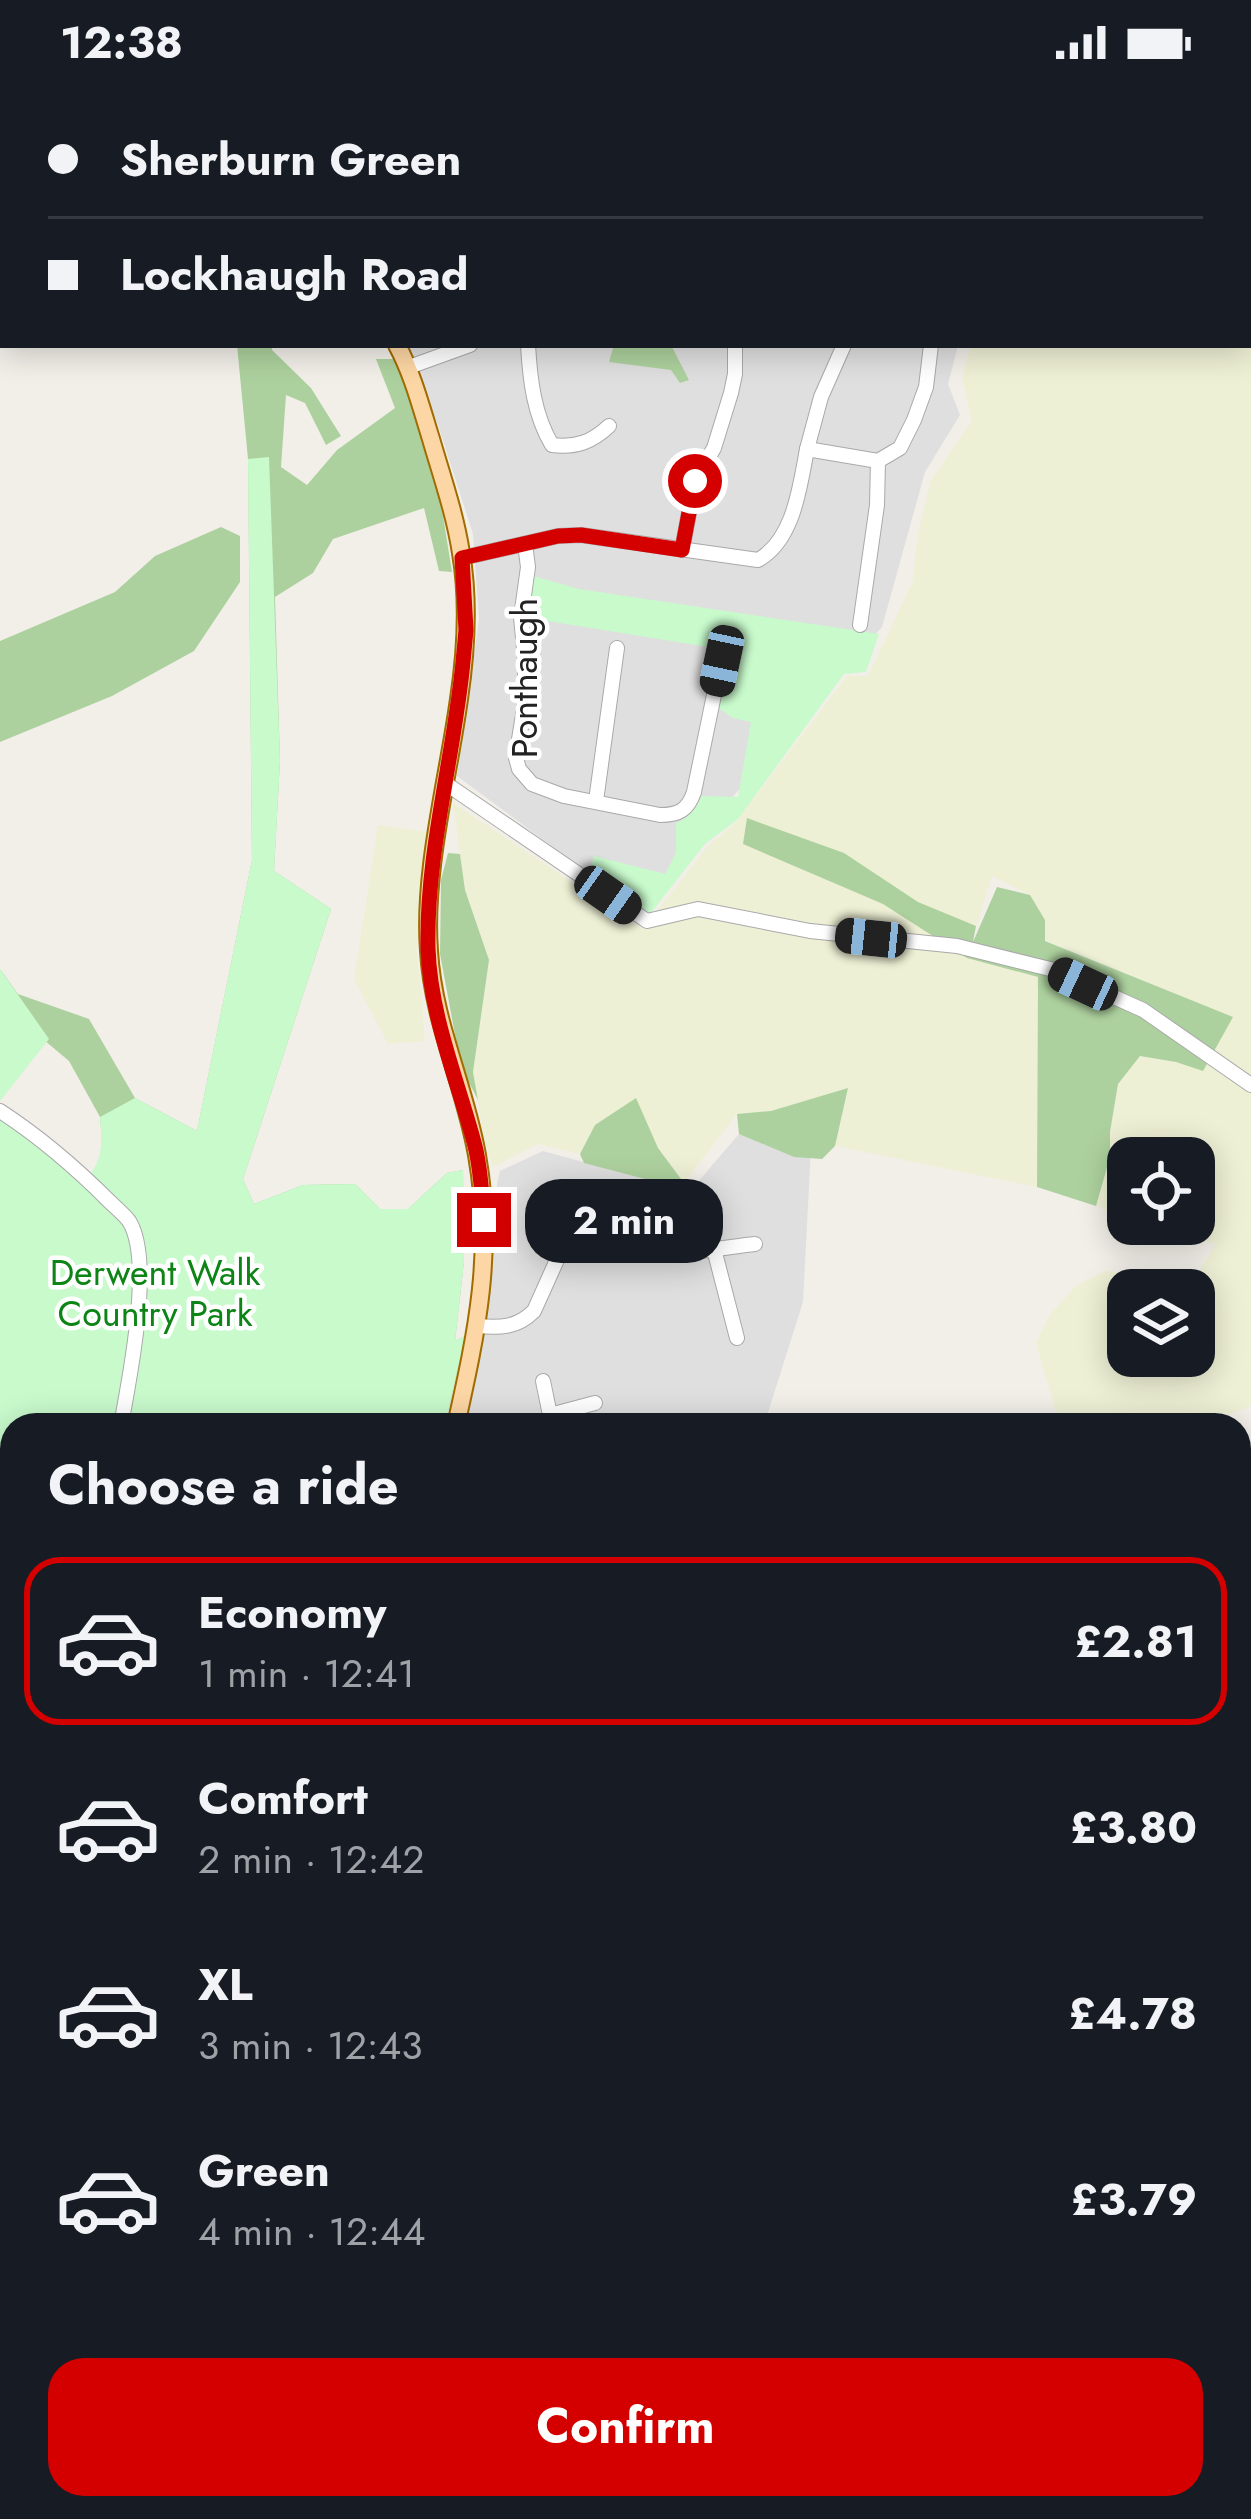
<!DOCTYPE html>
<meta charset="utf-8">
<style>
body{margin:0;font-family:Jost,sans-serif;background:#20242c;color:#f1f3f6;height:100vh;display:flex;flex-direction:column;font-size:45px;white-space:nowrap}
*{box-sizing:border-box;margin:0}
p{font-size:39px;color:#9ea1a6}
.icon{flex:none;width:66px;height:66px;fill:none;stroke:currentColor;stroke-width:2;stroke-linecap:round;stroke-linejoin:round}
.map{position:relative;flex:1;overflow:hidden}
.sheet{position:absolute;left:0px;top:1329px;width:1251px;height:1107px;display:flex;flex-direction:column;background:#171b24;border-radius:36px 36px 0 0;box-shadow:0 6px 30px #0003}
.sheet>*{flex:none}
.top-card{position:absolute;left:0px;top:0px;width:1251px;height:264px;box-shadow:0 6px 30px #0003;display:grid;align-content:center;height:264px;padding:0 48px;background:#171b24}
.fabs{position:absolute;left:1107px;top:1053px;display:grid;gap:24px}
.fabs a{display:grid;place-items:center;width:108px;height:108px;border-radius:24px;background:#171b24;box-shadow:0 6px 30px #0003;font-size:60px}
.end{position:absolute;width:54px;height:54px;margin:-27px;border:15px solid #d40000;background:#fff;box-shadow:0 0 0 6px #fff}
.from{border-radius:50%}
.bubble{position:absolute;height:84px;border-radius:36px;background:#171b24;box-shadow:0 6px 30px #0003;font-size:39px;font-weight:700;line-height:84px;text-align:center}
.car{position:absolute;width:36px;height:72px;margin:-36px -18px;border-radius:15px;box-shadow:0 0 9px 3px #0007;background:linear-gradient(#222 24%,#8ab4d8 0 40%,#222 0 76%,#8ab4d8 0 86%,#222 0)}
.top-card b{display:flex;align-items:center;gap:42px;height:114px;font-size:45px}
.top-card b+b{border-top:3px solid #363941}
.top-card i{width:30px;height:30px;background:#f1f3f6}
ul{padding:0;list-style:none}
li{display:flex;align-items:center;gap:36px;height:168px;margin:0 24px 18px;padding:0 24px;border:6px solid transparent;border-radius:36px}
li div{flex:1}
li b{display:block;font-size:45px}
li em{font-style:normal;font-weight:700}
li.selected{border-color:#d40000}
li>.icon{width:108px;height:108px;stroke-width:1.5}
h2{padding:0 48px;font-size:54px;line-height:144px}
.primary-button{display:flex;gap:24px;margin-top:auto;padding:24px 48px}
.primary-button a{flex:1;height:138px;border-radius:36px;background:#d40000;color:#fff;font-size:48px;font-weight:700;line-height:138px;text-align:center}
.status{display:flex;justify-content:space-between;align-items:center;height:84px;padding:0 60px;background:#171b24;direction:ltr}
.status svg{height:33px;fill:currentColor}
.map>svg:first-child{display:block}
.residential{fill:#e0dfdf}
.farmland{fill:#eef0d5;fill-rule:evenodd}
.forest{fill:#add19e}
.park{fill:#c8facc}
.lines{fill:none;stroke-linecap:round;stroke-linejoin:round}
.minor-casing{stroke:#a9a9a9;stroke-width:16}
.major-casing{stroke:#a06b00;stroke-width:20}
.minor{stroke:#fff;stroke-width:14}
.major{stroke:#fcd6a4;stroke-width:16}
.route{stroke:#d40000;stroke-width:15}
.labels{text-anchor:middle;stroke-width:9;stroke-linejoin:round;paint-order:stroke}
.street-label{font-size:36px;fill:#222;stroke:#fff}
.park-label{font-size:36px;fill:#0c8416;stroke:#fff}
</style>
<div class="status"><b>12:38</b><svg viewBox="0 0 49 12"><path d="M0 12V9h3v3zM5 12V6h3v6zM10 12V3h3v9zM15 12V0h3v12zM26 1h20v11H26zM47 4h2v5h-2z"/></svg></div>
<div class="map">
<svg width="1251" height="2435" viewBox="0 0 1251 2435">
<rect width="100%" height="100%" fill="#f2efe9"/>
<g class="residential">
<path d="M210 0H1036L1035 3H214Z"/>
<path d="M405 261H958L948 300 960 331 925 388 882 543 665 790 594 773 589 790 457 692 479 535 473 450 438 341Z"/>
<path d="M739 1050 811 1064 803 1218 764 1341H446L500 1087 543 1067 690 1107Z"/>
</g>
<g class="farmland">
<path d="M1054 0H1251V1322L1201 1341H1088L1086 1336 1056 1328 1036 1259 1049 1231 1077 1201 1105 1187 1195 1195 1215 1160 1152 1140H1194V1074H1128V1133L1096 1122 1110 1073V1048L1118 1000 1140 972 1176 978 1232 933 1045 856 1030 811 992 792 967 873 1038 893 1037 1103 835 1062 848 1006 771 1027 737 1030 684 1099 658 1064 635 1015 595 1041 580 1070 538 1060 493 1083 484 1054 473 988 489 876 465 806 453 719 643 845 708 762 736 738 847 592H868L913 497 917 454 931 396 972 337 962 293 971 261H1248V3H1054ZM1128 1206H1194V1272H1128Z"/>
<path d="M378 741 428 748 417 866 425 957 388 960 354 895Z"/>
</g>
<g class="forest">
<path d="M237 261H272V266L311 304 341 352 326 361 305 319 286 311 281 383 307 401 337 366 395 324 376 275H397L440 413 452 488 439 487 424 424 333 455 313 489 275 513 280 677 274 787 331 825 243 1095 254 1120 303 1101 355 1100 380 1125H408L447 1089 463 1086 464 1178 455 1257 465 1252 445 1341H189L74 1114 99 1080 102 1057 100 1033 69 977 13 930 0 885 18 910 89 935 135 1014 197 1047 252 776 248 375Z"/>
<path d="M614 261H671L689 296 680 299 671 286 609 278Z"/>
<path d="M221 443 240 452V498L194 567 112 612 0 658V557L115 508 155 472Z"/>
<path d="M747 734 844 769 918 818 976 842 973 858 997 803 1030 811 1045 836V857L1233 933 1203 987 1176 978 1140 972 1118 1000 1110 1048V1073L1096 1122 1037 1103 1038 893 967 874 883 820 743 760Z"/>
<path d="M448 769 460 770 465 806 489 876 473 988 478 1016 461 983 440 870 441 796Z"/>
<path d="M848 1004 835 1062 822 1075 794 1073 739 1050 737 1030 771 1027Z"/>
<path d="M636 1014 658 1064 684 1099 683 1105 584 1079 580 1070 595 1041Z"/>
</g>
<g class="park">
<path d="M269 373 280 677 274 787 331 825 243 1095 254 1120 303 1101 355 1100 380 1125H408L447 1089 463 1086 464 1178 455 1257 465 1252 445 1341H12V2424H503L507 2435H0V1027L87 1095C104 1073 102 1059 100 1033L135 1014 197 1047 252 776 248 375Z"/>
<path d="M533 492 579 505 879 550 866 588 844 590 738 735 705 760 650 830 589 790 594 772 665 790 676 769V739C689 734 696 723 702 712L738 713 751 638 733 634 717 623 727 566 529 534 527 513Z"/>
<path d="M0 885 49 955 0 1017Z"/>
</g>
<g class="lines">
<defs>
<g id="minor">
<path d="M291 0 293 3"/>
<path d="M604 0H621"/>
<path d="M674 0 677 3"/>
<path d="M917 0 919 3"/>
<path d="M141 3 143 0"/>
<path d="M244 3 246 0"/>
<path d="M562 3 564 0"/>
<path d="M723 3 727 0"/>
<path d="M1021 3 1022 0"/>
<path d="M1248 119H1251"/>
<path d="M528 261C530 296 534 331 552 361 576 364 592 358 609 342"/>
<path d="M409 283 470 261"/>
<path d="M807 365 821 313 844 261"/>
<path d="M525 460 528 483 521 533 525 576V618L516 674 519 685 532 700 564 712 660 731C679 731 688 726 694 708L721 577"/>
<path d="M682 466 695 397 714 364 731 309 735 290V261"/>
<path d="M462 474 558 452 581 451 758 476C794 456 800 402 807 365L878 377 900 364 914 336 926 303 931 261"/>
<path d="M860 541 877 421 878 377"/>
<path d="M445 699 647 837 698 825 810 847 957 862 1054 886 1143 926 1251 1001"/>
<path d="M596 717 617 564"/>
<path d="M0 1027C40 1053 75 1083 109 1117 115 1123 124 1130 129 1137 154 1176 129 1296 121 1341"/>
<path d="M714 1165 737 1254"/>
<path d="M477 1242C500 1244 517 1244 534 1227L565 1158C574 1149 585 1142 599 1143 617 1145 633 1160 651 1165 680 1173 725 1163 755 1160"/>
<path d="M543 1297 550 1331"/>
<path d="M547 1341 550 1331 595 1319"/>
<path d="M0 1566 12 1545"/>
<path d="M1239 2400 1251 2403"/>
</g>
<g id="major">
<path d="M186 0 191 3"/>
<path d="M397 261C413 291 421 323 431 355 442 393 455 430 461 469 469 516 466 568 459 615 448 695 423 787 429 867 433 938 465 1002 477 1071 494 1168 477 1247 456 1341"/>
<path d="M515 2424 520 2435"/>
</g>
</defs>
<use href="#minor" class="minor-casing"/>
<use href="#major" class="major-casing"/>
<use href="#minor" class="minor"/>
<use href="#major" class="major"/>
</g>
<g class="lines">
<path class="route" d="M484 1136C482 1112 481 1086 475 1062 458 997 430 932 428 864 426 768 454 673 463 578L466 546 462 474 558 452 581 451 682 466 695 397"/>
</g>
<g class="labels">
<g class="street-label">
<text transform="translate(524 594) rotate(-90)" y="13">Ponthaugh</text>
</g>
<g class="park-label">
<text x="155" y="1201">Derwent Walk<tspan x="155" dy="41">Country Park</tspan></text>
</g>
</g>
</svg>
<div class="fabs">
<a><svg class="icon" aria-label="locate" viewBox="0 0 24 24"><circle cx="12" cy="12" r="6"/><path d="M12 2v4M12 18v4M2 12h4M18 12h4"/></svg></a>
<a><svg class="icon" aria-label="layers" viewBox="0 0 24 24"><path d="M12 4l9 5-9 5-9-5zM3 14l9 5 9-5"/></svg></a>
</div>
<i class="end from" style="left:695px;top:397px"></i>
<i class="end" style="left:484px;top:1136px"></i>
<div class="bubble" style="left:525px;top:1095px;width:198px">2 min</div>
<i class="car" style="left:722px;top:577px;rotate:192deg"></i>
<i class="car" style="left:608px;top:811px;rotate:125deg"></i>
<i class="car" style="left:871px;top:854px;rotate:276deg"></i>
<i class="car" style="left:1083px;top:900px;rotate:295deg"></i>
<div class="top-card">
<b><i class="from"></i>Sherburn Green</b>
<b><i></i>Lockhaugh Road</b>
</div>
<section class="sheet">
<h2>Choose a ride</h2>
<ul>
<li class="selected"><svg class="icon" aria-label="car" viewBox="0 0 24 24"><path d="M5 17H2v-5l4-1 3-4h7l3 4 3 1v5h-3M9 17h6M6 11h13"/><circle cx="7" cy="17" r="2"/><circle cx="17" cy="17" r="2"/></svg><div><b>Economy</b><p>1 min · 12:41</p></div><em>£2.81</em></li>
<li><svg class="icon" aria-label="car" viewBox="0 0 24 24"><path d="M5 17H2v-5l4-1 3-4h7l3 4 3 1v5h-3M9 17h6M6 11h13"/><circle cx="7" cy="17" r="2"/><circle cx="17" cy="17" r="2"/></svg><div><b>Comfort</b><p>2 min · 12:42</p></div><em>£3.80</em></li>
<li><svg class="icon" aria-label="car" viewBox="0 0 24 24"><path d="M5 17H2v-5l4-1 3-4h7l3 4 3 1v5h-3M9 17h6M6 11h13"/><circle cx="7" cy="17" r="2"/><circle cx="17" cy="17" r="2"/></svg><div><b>XL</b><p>3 min · 12:43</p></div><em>£4.78</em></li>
<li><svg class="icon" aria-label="car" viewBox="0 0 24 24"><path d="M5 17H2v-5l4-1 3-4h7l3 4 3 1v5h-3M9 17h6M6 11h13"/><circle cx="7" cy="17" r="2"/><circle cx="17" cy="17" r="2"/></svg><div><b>Green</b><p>4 min · 12:44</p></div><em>£3.79</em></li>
</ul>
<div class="primary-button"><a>Confirm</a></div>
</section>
</div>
